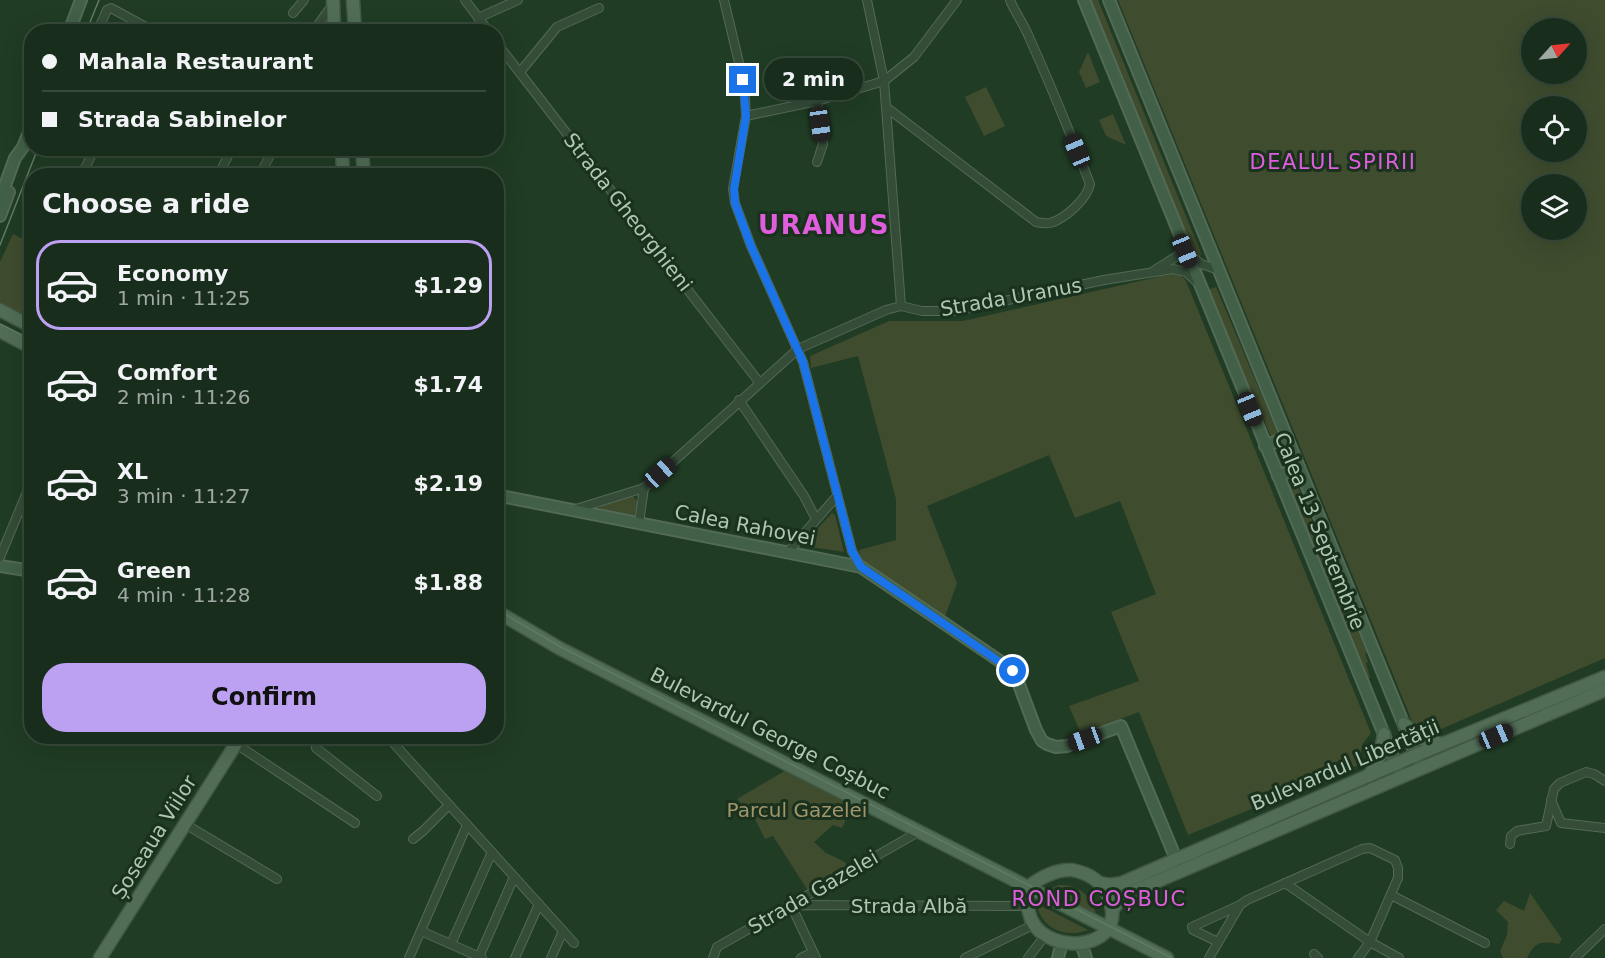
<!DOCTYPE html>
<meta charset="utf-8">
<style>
body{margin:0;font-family:"DejaVu Sans",sans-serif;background:#213524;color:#f1f3f6;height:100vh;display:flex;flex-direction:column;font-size:22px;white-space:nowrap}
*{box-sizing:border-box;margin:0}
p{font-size:20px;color:#9fa8a3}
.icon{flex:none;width:33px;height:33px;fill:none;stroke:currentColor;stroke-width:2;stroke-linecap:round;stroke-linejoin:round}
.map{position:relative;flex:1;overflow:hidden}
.sheet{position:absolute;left:24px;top:168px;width:480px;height:576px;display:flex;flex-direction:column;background:#182d1b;border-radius:24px;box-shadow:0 6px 24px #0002,0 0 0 2px #36493a}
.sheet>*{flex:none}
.hud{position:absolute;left:24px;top:24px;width:480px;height:132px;border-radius:24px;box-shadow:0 6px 24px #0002,0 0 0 2px #36493a;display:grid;align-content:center;height:132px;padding:0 18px;background:#182d1b}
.needle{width:39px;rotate:63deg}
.fabs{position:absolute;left:1521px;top:18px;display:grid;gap:12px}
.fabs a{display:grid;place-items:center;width:66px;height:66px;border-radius:50%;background:#182d1b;box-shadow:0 6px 24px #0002,0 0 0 2px #36493a;font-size:30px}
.end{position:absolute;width:27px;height:27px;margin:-14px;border:8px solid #1a73e8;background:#fff;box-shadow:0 0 0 3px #fff}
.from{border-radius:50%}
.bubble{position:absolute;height:42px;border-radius:21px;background:#182d1b;box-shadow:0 6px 24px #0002,0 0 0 2px #36493a;font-size:20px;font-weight:700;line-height:42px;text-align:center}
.car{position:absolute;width:18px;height:36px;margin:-18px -9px;border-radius:8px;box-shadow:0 0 4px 2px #0007;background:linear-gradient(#222 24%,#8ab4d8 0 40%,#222 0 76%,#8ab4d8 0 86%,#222 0)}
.hud b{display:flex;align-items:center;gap:21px;height:57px;font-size:22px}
.hud b+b{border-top:2px solid #36493a}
.hud i{width:15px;height:15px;background:#f1f3f6}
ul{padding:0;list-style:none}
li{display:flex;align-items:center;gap:18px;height:90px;margin:0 12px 9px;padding:0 6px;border:3px solid transparent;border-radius:24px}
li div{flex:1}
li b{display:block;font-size:22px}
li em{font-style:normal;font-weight:700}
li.active{border-color:#bca0f2}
li>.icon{width:54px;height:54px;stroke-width:1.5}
h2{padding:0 18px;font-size:27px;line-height:72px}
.button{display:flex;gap:12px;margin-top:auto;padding:12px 18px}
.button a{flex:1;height:69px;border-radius:24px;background:#bca0f2;color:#111;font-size:24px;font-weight:700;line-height:69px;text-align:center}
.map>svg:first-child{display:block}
.green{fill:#3f4c2e;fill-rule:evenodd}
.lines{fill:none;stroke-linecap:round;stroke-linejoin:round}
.street-casing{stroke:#526a56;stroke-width:10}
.secondary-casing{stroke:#526a56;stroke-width:14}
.primary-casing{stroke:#405844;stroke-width:15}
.street{stroke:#344c38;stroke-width:8}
.secondary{stroke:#416047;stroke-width:10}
.primary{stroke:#516d56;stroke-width:12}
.tram{stroke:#5e7c63;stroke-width:1.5}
.route{stroke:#1a73e8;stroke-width:8}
.labels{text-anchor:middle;stroke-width:6;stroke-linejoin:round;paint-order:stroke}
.street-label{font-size:20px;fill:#afc8b4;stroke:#19311d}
.park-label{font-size:20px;fill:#a1966b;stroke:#19311d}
.neighbourhood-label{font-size:21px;letter-spacing:1.5px;fill:#e05dde;stroke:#19311d}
.district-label{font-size:26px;font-weight:bold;letter-spacing:1.5px;fill:#e05dde;stroke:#19311d}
</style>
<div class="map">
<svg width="1605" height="958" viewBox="0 0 1605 958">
<rect width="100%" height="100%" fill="#203c24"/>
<g class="green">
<path d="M1091 0H1098L1201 253 1200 258 1194 256Z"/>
<path d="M1118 0H1605V658L1432 733 1426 728 1414 726ZM1532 28H1576V74H1532ZM1532 106H1576V152H1532ZM1532 184H1576V230H1532Z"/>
<path d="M1088 52 1100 82 1086 88 1079 72Z"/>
<path d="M986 87 1005 126 984 136 965 97Z"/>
<path d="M1113 114 1126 145 1106 136 1099 120Z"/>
<path d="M13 234 31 243V322L0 306V262Z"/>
<path d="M1175 273 1181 275 1186 281 1371 733 1362 745 1359 765 1188 835 1139 712 1081 734 1069 706 1139 681 1111 612 1156 594 1120 501 1075 518 1049 455 927 506 957 583 945 617 863 564 859 550 896 540V499L858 356 811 368 810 356 889 321H963Z"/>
<path d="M1216 287 1279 436 1272 439 1257 403 1253 400 1208 290Z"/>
<path d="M1296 482 1367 653 1365 654 1368 662 1366 663 1370 678 1368 679 1288 485Z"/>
<path d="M628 495C637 497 639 503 638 511L633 517 601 513 600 505Z"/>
<path d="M832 513 835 515 844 552 805 546V542Z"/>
<path d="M788 769 853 803 842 828 833 825 814 842 826 853 845 862 850 873 810 894 773 836 765 839 754 817 737 799Z"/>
<path d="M1059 885C1078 884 1092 896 1096 915L1046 890Z"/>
<path d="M1530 893 1562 939 1559 944C1542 941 1535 941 1527 958H1503L1500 951 1507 935 1508 922 1496 910 1504 901 1524 911Z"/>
<path d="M1036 903 1088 930C1064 939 1041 928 1036 903Z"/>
</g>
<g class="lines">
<defs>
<g id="street">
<path d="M465 0 489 32"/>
<path d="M724 0 740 67 745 98 746 116 733 189 735 203 751 246 803 362 852 551 861 567"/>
<path d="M867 0 884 81 901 306"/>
<path d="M293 13 304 0"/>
<path d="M478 18 518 0"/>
<path d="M97 32 107 10 111 8 155 32"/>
<path d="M313 32 333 4"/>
<path d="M496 42 759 382"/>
<path d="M520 72 557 27 599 8"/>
<path d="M886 107 1036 222C1041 223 1046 224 1050 223 1065 219 1087 199 1090 184 1071 135 1051 86 1029 37 1024 24 1015 13 1010 0"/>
<path d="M746 116 817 101 884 81 914 57 957 0"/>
<path d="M817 162 823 144 817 101"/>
<path d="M81 176 95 148"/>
<path d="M218 176 232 148"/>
<path d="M259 176 274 148"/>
<path d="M1155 270 1185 251 1201 264 1219 270"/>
<path d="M739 400 804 496 816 519"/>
<path d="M576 509 644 488 798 349 886 310 901 306 922 311H956L1104 280 1173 269 1186 272 1197 282"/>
<path d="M639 523 644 488"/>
<path d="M787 553 837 496"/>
<path d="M0 557 32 480"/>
<path d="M322 736 315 743 316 748 377 796"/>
<path d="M387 736 574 943"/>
<path d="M236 744 355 823"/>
<path d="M1551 800 1561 823 1605 828"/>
<path d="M185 824 277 879"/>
<path d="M413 839 423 831 449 805"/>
<path d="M1510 844 1511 836 1517 831 1546 826 1554 789 1560 783 1586 772 1594 774 1605 781"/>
<path d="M1285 883 1370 942 1399 958"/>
<path d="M1391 895 1485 943"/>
<path d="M421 931 482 958"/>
<path d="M1218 942 1193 930 1192 927 1240 905"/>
<path d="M451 944 492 852"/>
<path d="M1314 954 1318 958"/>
<path d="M479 957 514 877"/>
<path d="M409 958 467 825"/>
<path d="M515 958 539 904"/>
<path d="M551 958 563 931"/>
<path d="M713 958 717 947 920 831"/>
<path d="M801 958 813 952"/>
<path d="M816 958 791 905 1027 906"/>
<path d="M965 958 1033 925"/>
<path d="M1028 958 1044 937"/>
<path d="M1209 958 1240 905 1247 900 1362 849 1370 848 1395 860 1398 868V878L1370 942 1358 958"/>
<path d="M1575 958 1605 929"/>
</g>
<g id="secondary">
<path d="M1084 0 1401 776"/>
<path d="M1109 0 1421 767"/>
<path d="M69 32 81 0"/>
<path d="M0 199 15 158 23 147 32 125"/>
<path d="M0 216 9 192"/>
<path d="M1265 446 1287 437"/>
<path d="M1278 476 1299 467"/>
<path d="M496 495 861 567 1010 668 1015 674 1036 730 1042 741 1047 744 1056 747 1067 746 1121 726 1176 859"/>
<path d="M0 566 32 571"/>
<path d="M1082 946 1086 958"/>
<path d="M1058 958 1061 946"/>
</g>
<g id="primary">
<path d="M333 0 334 32"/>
<path d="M353 0 355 32"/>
<path d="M342 148 343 176"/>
<path d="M362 148 364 176"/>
<path d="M0 310 32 327"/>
<path d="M0 331 32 348"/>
<path d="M496 611 559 648 1167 958"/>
<path d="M1404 724 1421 739 1443 744"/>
<path d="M1369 776 1380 756 1384 734"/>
<path d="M1072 870C1088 873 1101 880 1108 896 1132 950 1048 958 1031 919 1027 908 1025 898 1028 887 1041 877 1055 869 1072 870Z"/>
<path d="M1100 883 1110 885 1122 883 1416 755 1605 677"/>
<path d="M1113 909 1122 897 1127 894 1605 690"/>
<path d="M100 958 241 736"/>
</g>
</defs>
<use href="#street" class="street-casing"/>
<use href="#secondary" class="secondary-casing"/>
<use href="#primary" class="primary-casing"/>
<use href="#street" class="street"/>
<use href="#secondary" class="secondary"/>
<use href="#primary" class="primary"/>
<g class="tram">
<path d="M86 32 99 0"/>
<path d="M0 245 38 148"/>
<path d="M0 324 32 340"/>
<path d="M496 609 561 647 1172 958"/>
</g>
</g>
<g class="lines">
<path class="route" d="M743 80 746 116 734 189 735 203 751 246 803 362 852 551 861 567 1013 671"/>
</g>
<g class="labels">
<g class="street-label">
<text transform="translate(628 212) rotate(52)" y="7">Strada Gheorghieni</text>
<text transform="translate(1011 297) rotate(-10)" y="7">Strada Uranus</text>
<text transform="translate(745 525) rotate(11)" y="7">Calea Rahovei</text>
<text transform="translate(1320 531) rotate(68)" y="7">Calea 13 Septembrie</text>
<text transform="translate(770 733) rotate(27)" y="7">Bulevardul George Coșbuc</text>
<text transform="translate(1345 765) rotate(-23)" y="7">Bulevardul Libertății</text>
<text transform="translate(154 837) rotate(-58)" y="7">Șoseaua Viilor</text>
<text transform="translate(813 892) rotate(-30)" y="7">Strada Gazelei</text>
<text x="909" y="913">Strada Albă</text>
</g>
<g class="park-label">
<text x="797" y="817">Parcul Gazelei</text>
</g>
<g class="neighbourhood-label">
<text x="1333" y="169">DEALUL SPIRII</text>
<text x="1099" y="906">ROND COȘBUC</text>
</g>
<g class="district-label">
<text x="824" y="234">URANUS</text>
</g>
</g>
</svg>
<div class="fabs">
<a><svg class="needle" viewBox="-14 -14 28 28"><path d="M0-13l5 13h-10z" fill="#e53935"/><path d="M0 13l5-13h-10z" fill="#9fa8a3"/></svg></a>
<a><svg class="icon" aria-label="locate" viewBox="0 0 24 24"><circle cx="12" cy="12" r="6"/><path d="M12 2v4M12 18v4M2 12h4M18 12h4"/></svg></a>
<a><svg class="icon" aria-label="layers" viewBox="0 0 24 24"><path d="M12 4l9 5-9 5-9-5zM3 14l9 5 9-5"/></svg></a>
</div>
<i class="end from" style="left:1013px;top:671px"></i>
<i class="end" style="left:743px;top:80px"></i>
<div class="bubble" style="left:764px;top:58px;width:99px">2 min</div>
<i class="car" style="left:820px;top:124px;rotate:172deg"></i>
<i class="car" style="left:1077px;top:151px;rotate:337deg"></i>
<i class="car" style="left:1185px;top:251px;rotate:158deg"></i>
<i class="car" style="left:1250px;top:409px;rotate:158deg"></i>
<i class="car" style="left:660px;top:473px;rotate:48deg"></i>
<i class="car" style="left:1496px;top:736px;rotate:67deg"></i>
<i class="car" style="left:1085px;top:739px;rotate:250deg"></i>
<div class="hud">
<b><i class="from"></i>Mahala Restaurant</b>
<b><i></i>Strada Sabinelor</b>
</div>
<section class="sheet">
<h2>Choose a ride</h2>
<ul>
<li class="active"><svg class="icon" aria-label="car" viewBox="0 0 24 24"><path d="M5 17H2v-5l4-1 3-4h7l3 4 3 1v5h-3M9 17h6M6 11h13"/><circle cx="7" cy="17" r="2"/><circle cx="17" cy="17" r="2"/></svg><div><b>Economy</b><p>1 min · 11:25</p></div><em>$1.29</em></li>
<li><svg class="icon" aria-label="car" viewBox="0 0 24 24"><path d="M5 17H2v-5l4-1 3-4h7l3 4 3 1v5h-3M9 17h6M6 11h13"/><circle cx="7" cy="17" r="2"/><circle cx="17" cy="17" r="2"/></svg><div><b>Comfort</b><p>2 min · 11:26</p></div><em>$1.74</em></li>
<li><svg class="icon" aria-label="car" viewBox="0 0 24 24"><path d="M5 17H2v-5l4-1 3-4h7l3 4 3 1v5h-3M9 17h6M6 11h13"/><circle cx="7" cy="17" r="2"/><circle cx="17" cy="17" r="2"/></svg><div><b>XL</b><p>3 min · 11:27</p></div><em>$2.19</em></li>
<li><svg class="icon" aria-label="car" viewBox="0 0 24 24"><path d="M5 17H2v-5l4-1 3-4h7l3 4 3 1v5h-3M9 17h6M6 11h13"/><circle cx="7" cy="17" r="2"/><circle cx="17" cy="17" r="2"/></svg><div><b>Green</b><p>4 min · 11:28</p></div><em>$1.88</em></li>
</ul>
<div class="button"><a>Confirm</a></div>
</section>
</div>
